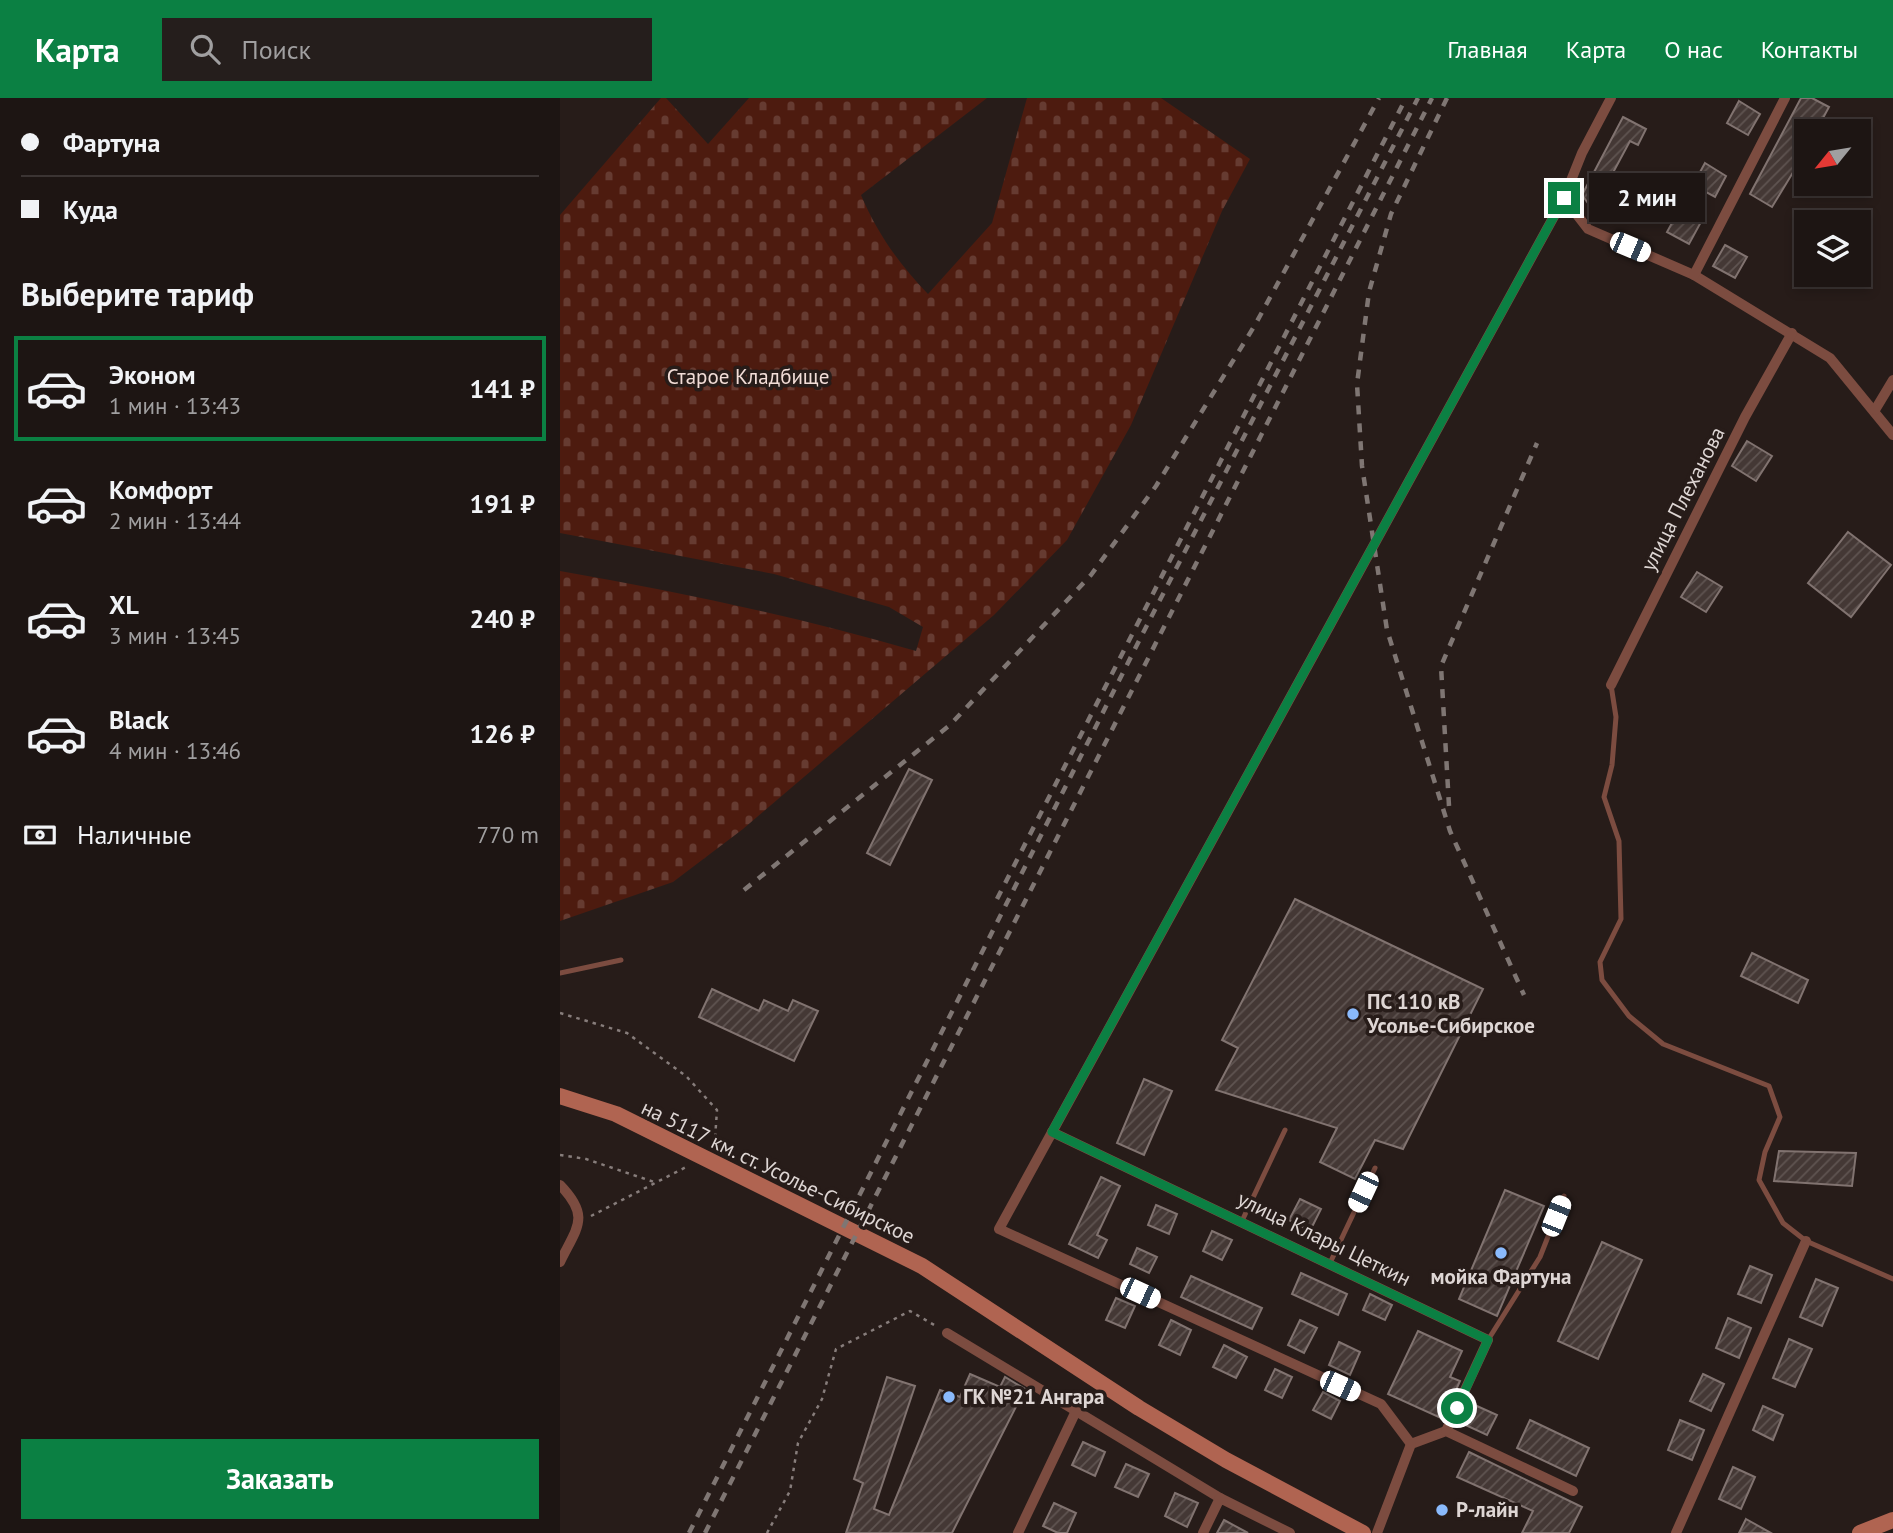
<!DOCTYPE html>
<html lang="ru">
<meta charset="utf-8">
<style>
body{margin:0;font-family:"PT Sans",sans-serif;background:#251e1c;color:#f1f3f6;height:100vh;display:flex;flex-direction:column;font-size:26px;white-space:nowrap}
*{box-sizing:border-box;margin:0}
p{font-size:23px;color:#a09fa0}
.icon{flex:none;width:38px;height:38px;fill:none;stroke:currentColor;stroke-width:2;stroke-linecap:round;stroke-linejoin:round}
.map{position:relative;flex:1;overflow:hidden}
.drawer{display:flex;flex-direction:column;background:#1d1513;width:560px}
.drawer>*{flex:none}
.hud{display:grid;align-content:center;height:154px;padding:0 21px;background:#1d1513}
.needle{width:46px;rotate:240deg}
.tools{position:absolute;left:1234px;top:21px;display:grid;gap:14px}
.tools a{display:grid;place-items:center;width:77px;height:77px;border-radius:0px;background:#1d1513;box-shadow:0 4px 10px #0003,0 0 0 2px #3b3433;font-size:35px}
.end{position:absolute;width:32px;height:32px;margin:-16px;border:9px solid #0b8043;background:#fff;box-shadow:0 0 0 4px #fff}
.from{border-radius:50%}
.bubble{position:absolute;height:49px;border-radius:0px;background:#1d1513;box-shadow:0 4px 10px #0003,0 0 0 2px #3b3433;font-size:23px;font-weight:700;line-height:49px;text-align:center}
.car{position:absolute;width:21px;height:42px;margin:-21px -10px;border-radius:9px;box-shadow:0 0 5px 2px #0007;background:linear-gradient(#fff 24%,#345 0 40%,#fff 0 76%,#345 0 86%,#fff 0)}
.hud b{display:flex;align-items:center;gap:24px;height:66px;font-size:26px}
.hud b+b{border-top:2px solid #3b3433}
.hud i{width:18px;height:18px;background:#f1f3f6}
ul{padding:0;list-style:none}
li{display:flex;align-items:center;gap:21px;height:105px;margin:0 14px 10px;padding:0 7px;border:4px solid transparent;border-radius:0px}
li div{flex:1}
li b{display:block;font-size:26px}
li em{font-style:normal;font-weight:700}
li.active{border-color:#0b8043}
li>.icon{width:63px;height:63px;stroke-width:1.5}
h2{padding:0 21px;font-size:32px;line-height:84px}
.pay{display:flex;align-items:center;gap:18px;height:77px;padding:0 21px;font-size:26px}
.pay p{margin-inline-start:auto}
.cta{display:flex;gap:14px;margin-top:auto;padding:14px 21px}
.cta a{flex:1;height:80px;border-radius:0px;background:#0b8043;color:#fff;font-size:28px;font-weight:700;line-height:80px;text-align:center}
header{display:flex;align-items:center;gap:42px;box-sizing:border-box;height:98px;padding:0 35px;background:#0b8043;color:#fff}
header strong{font-size:33px}
nav{display:flex;gap:38px;margin-inline-start:auto;font-size:24px}
.search{width:490px;height:63px;background:#251e1c;display:flex;align-items:center;gap:18px;box-sizing:border-box;padding:0 24px;border-radius:0px;color:#a09fa0;font-size:26px}
main{display:flex;flex:1;min-height:0}
.map>svg:first-child{display:block}
.cemetery{fill:url(#cemetery-stones)}
.building{fill:url(#building-hatch);stroke:#817370;stroke-width:2}
.lines{fill:none;stroke-linecap:round;stroke-linejoin:round}
.path{stroke:#877d7b;stroke-width:2.5;stroke-dasharray:3.5 5;stroke-linecap:butt}
.lane{stroke:#7c4c40;stroke-width:5}
.street{stroke:#7c4c40;stroke-width:10}
.secondary{stroke:#b06451;stroke-width:16}
.rail{stroke:#7f7673;stroke-width:4.5;stroke-dasharray:9 9;stroke-linecap:butt}
.route{stroke:#0b8043;stroke-width:9}
.poi-dot{fill:#8abafc;stroke:#271c19;stroke-width:2.5}
.labels{text-anchor:middle;stroke-width:7;stroke-linejoin:round;paint-order:stroke}
.park-label{font-size:21px;fill:#f2ddd7;stroke:#271c19}
.street-label{font-size:21px;fill:#ded6d4;stroke:#271c19}
.poi-label{font-size:21px;font-weight:bold;fill:#ded6d4;stroke:#271c19;text-anchor:start}
</style>
<header>
<strong>Карта</strong>
<div class="search"><svg class="icon" aria-label="search" viewBox="0 0 24 24"><circle cx="10" cy="10" r="6"/><path d="M15 15l6 6"/></svg>Поиск</div>
<nav><a>Главная</a><a>Карта</a><a>О нас</a><a>Контакты</a></nav>
</header>
<main>
<section class="drawer">
<div class="hud">
<b><i class="from"></i>Фартуна</b>
<b><i></i>Куда</b>
</div>
<h2>Выберите тариф</h2>
<ul>
<li class="active"><svg class="icon" aria-label="car" viewBox="0 0 24 24"><path d="M5 17H2v-5l4-1 3-4h7l3 4 3 1v5h-3M9 17h6M6 11h13"/><circle cx="7" cy="17" r="2"/><circle cx="17" cy="17" r="2"/></svg><div><b>Эконом</b><p>1 мин · 13:43</p></div><em>141 ₽</em></li>
<li><svg class="icon" aria-label="car" viewBox="0 0 24 24"><path d="M5 17H2v-5l4-1 3-4h7l3 4 3 1v5h-3M9 17h6M6 11h13"/><circle cx="7" cy="17" r="2"/><circle cx="17" cy="17" r="2"/></svg><div><b>Комфорт</b><p>2 мин · 13:44</p></div><em>191 ₽</em></li>
<li><svg class="icon" aria-label="car" viewBox="0 0 24 24"><path d="M5 17H2v-5l4-1 3-4h7l3 4 3 1v5h-3M9 17h6M6 11h13"/><circle cx="7" cy="17" r="2"/><circle cx="17" cy="17" r="2"/></svg><div><b>XL</b><p>3 мин · 13:45</p></div><em>240 ₽</em></li>
<li><svg class="icon" aria-label="car" viewBox="0 0 24 24"><path d="M5 17H2v-5l4-1 3-4h7l3 4 3 1v5h-3M9 17h6M6 11h13"/><circle cx="7" cy="17" r="2"/><circle cx="17" cy="17" r="2"/></svg><div><b>Black</b><p>4 мин · 13:46</p></div><em>126 ₽</em></li>
</ul>
<div class="pay"><svg class="icon" aria-label="cash" viewBox="0 0 24 24"><path d="M3 7h18v10H3z"/><circle cx="12" cy="12" r="2"/></svg>Наличные<p>770 m</p></div>
<div class="cta"><a>Заказать</a></div>
</section>
<div class="map">
<svg width="1333" height="1435" viewBox="0 0 1333 1435">
<defs>
<pattern id="cemetery-stones" width="16" height="16" patternUnits="userSpaceOnUse" patternTransform="scale(1.75)"><rect width="16" height="16" fill="#4d1b0f"/><path d="M2 7V4a2 2 0 0 1 4 0v3zM10 15v-3a2 2 0 0 1 4 0v3z" fill="#663b31"/></pattern>
<pattern id="building-hatch" width="6" height="6" patternUnits="userSpaceOnUse" patternTransform="scale(1.75)"><rect width="6" height="6" fill="#443835"/><path d="M-1 1l2-2M0 6l6-6M5 7l2-2" fill="none" stroke="#5f5451"/></pattern>
</defs>
<rect width="100%" height="100%" fill="#271c19"/>
<path class="cemetery" d="M101 0H106L148 46 189 0H427L301 97C317 135 339 166 368 196L432 125 467 0H601L690 61 662 113 571 327 507 442 434 517 183 731 113 784 0 823V473C120 494 239 519 356 553L363 529 329 509 214 476 0 435V117Z"/>
<g class="building">
<path d="M1241 0H1252L1269 9 1256 33H1246V53L1212 109 1190 96Z"/>
<path d="M1179 3 1200 16 1188 37 1167 25Z"/>
<path d="M1063 19 1086 31 1078 47 1070 43 1042 95 1052 107 1044 122 1038 119 1022 97Z"/>
<path d="M1145 65 1166 78 1155 99 1133 87Z"/>
<path d="M1119 112 1141 124 1129 146 1107 134Z"/>
<path d="M1165 147 1187 159 1175 180 1153 168Z"/>
<path d="M1187 343 1212 358 1196 383 1172 368Z"/>
<path d="M1288 434 1331 467 1291 519 1248 485Z"/>
<path d="M1137 474 1162 489 1146 514 1121 499Z"/>
<path d="M349 671 372 682 330 767 307 755Z"/>
<path d="M735 801 923 891 843 1051 815 1042 795 1081 760 1064 777 1030 656 992 678 950 662 942Z"/>
<path d="M1192 855 1248 882 1238 905 1181 878Z"/>
<path d="M152 891 199 913 204 902 228 913 233 902 258 913 234 963 139 919Z"/>
<path d="M584 981 612 993 584 1057 557 1045Z"/>
<path d="M1219 1053 1296 1055 1292 1088 1214 1083Z"/>
<path d="M541 1079 560 1088 537 1137 547 1142 538 1160 509 1146Z"/>
<path d="M945 1092 984 1108 937 1218 899 1201Z"/>
<path d="M740 1101 761 1111 750 1133 729 1122Z"/>
<path d="M596 1107 617 1116 609 1136 588 1127Z"/>
<path d="M652 1133 672 1142 662 1162 643 1153Z"/>
<path d="M1042 1144 1082 1162 1038 1261 998 1243Z"/>
<path d="M577 1150 597 1159 589 1175 570 1166Z"/>
<path d="M1190 1168 1212 1177 1201 1205 1178 1196Z"/>
<path d="M741 1175 787 1196 778 1217 732 1196Z"/>
<path d="M631 1178 702 1210 692 1231 621 1199Z"/>
<path d="M1256 1181 1278 1190 1262 1228 1240 1219Z"/>
<path d="M810 1196 832 1207 825 1222 803 1212Z"/>
<path d="M556 1200 575 1208 565 1230 546 1222Z"/>
<path d="M1168 1220 1191 1230 1179 1260 1156 1250Z"/>
<path d="M611 1222 631 1232 620 1257 599 1247Z"/>
<path d="M740 1222 757 1230 744 1255 728 1247Z"/>
<path d="M858 1233 902 1253 890 1279 900 1283 883 1321 828 1296Z"/>
<path d="M1229 1241 1252 1251 1235 1289 1213 1280Z"/>
<path d="M779 1244 800 1254 790 1277 769 1267Z"/>
<path d="M664 1247 687 1259 676 1280 653 1269Z"/>
<path d="M715 1271 732 1279 722 1300 705 1292Z"/>
<path d="M410 1276 440 1289 445 1279 465 1291 392 1435H286L303 1385 294 1381 327 1279 355 1288 314 1411 329 1417 380 1292 400 1299Z"/>
<path d="M1143 1276 1164 1286 1151 1313 1130 1303Z"/>
<path d="M763 1294 780 1303 771 1321 753 1312Z"/>
<path d="M908 1304 937 1317 927 1337 899 1324Z"/>
<path d="M1203 1308 1223 1317 1213 1342 1193 1332Z"/>
<path d="M970 1322 1029 1350 1016 1378 957 1350Z"/>
<path d="M1120 1322 1144 1332 1132 1362 1108 1352Z"/>
<path d="M523 1344 545 1354 535 1378 512 1367Z"/>
<path d="M909 1354 1022 1409 1009 1435H962L973 1413 897 1379Z"/>
<path d="M566 1366 589 1376 578 1399 555 1389Z"/>
<path d="M1173 1369 1195 1379 1181 1411 1159 1401Z"/>
<path d="M615 1395 638 1405 627 1429 605 1418Z"/>
<path d="M494 1405 516 1415 507 1435H498L483 1428Z"/>
<path d="M1186 1421 1211 1435H1179Z"/>
<path d="M664 1422 688 1435H657Z"/>
</g>
<g class="lines">
<g class="path">
<path d="M0 915 67 935 126 978 157 1012 155 1041 150 1048"/>
<path d="M0 1057 26 1061 94 1084"/>
<path d="M31 1118 128 1068"/>
<path d="M207 1435 230 1393 238 1345 262 1301 276 1251 350 1213 376 1228"/>
</g>
<g class="lane">
<path d="M1051 587 1056 619 1052 667 1044 699 1059 743 1061 821 1040 864 1042 882 1069 918 1103 946 1209 988 1220 1019 1205 1054 1199 1082 1223 1125 1246 1143 1333 1181"/>
<path d="M0 875 61 862"/>
<path d="M681 1125 725 1032"/>
<path d="M770 1165 815 1070"/>
<path d="M928 1242 980 1159 1004 1098"/>
</g>
<g class="street">
<path d="M1051 0 1022 55 1004 100 1028 131 1134 177 1270 260 1333 337"/>
<path d="M1004 100 439 1131 821 1306 851 1346 886 1333 1013 1393"/>
<path d="M1134 177 1225 0"/>
<path d="M1315 312 1333 282"/>
<path d="M1051 587 1185 319 1232 235"/>
<path d="M492 1034 928 1242 886 1333"/>
<path d="M0 1087C31 1119 17 1129 0 1164"/>
<path d="M387 1235 660 1400"/>
<path d="M458 1435 516 1313"/>
<path d="M643 1435 660 1400 730 1435"/>
<path d="M817 1435 851 1346"/>
<path d="M1116 1435 1246 1143"/>
</g>
<g class="secondary">
<path d="M0 998 56 1016 362 1168 579 1310 666 1362 803 1435"/>
<path d="M1300 1435 1333 1422"/>
</g>
<g class="rail">
<path d="M887 0 831 116 809 194 797 286 802 368 827 532 890 733 964 897"/>
<path d="M889 708 881 568 977 345"/>
<path d="M184 792 390 627 531 477 596 388 695 227 819 0"/>
<path d="M437 801 846 0"/>
<path d="M129 1435 583 535 858 0"/>
<path d="M145 1435 872 0"/>
</g>
</g>
<g class="lines">
<path class="route" d="M897 1310 928 1242 492 1034 1004 100"/>
</g>
<g class="poi-dot">
<circle cx="793" cy="916" r="7"/>
<circle cx="941" cy="1155" r="7"/>
<circle cx="389" cy="1299" r="7"/>
<circle cx="882" cy="1412" r="7"/>
</g>
<g class="labels">
<g class="park-label">
<text x="188" y="286">Старое Кладбище</text>
</g>
<g class="street-label">
<text transform="translate(1123 401) rotate(-63)" y="7">улица Плеханова</text>
<text transform="translate(218 1074) rotate(26)" y="7">на 5117 км. ст. Усолье-Сибирское</text>
<text transform="translate(764 1141) rotate(26)" y="7">улица Клары Цеткин</text>
</g>
<g class="poi-label">
<text x="807" y="911">ПС 110 кВ<tspan x="807" dy="24">Усолье-Сибирское</tspan></text>
<text x="941" y="1186" text-anchor="middle">мойка Фартуна</text>
<text x="403" y="1306">ГК №21 Ангара</text>
<text x="896" y="1419">Р-лайн</text>
</g>
</g>
</svg>
<div class="tools">
<a><svg class="needle" viewBox="-14 -14 28 28"><path d="M0-13l5 13h-10z" fill="#e53935"/><path d="M0 13l5-13h-10z" fill="#a09fa0"/></svg></a>
<a><svg class="icon" aria-label="layers" viewBox="0 0 24 24"><path d="M12 4l9 5-9 5-9-5zM3 14l9 5 9-5"/></svg></a>
</div>
<i class="end from" style="left:897px;top:1310px"></i>
<i class="end" style="left:1004px;top:100px"></i>
<div class="bubble" style="left:1029px;top:75px;width:116px">2 мин</div>
<i class="car" style="left:1070px;top:149px;rotate:113deg"></i>
<i class="car" style="left:803px;top:1094px;rotate:205deg"></i>
<i class="car" style="left:996px;top:1118px;rotate:22deg"></i>
<i class="car" style="left:580px;top:1195px;rotate:115deg"></i>
<i class="car" style="left:780px;top:1288px;rotate:114deg"></i>
</div>
</main>
